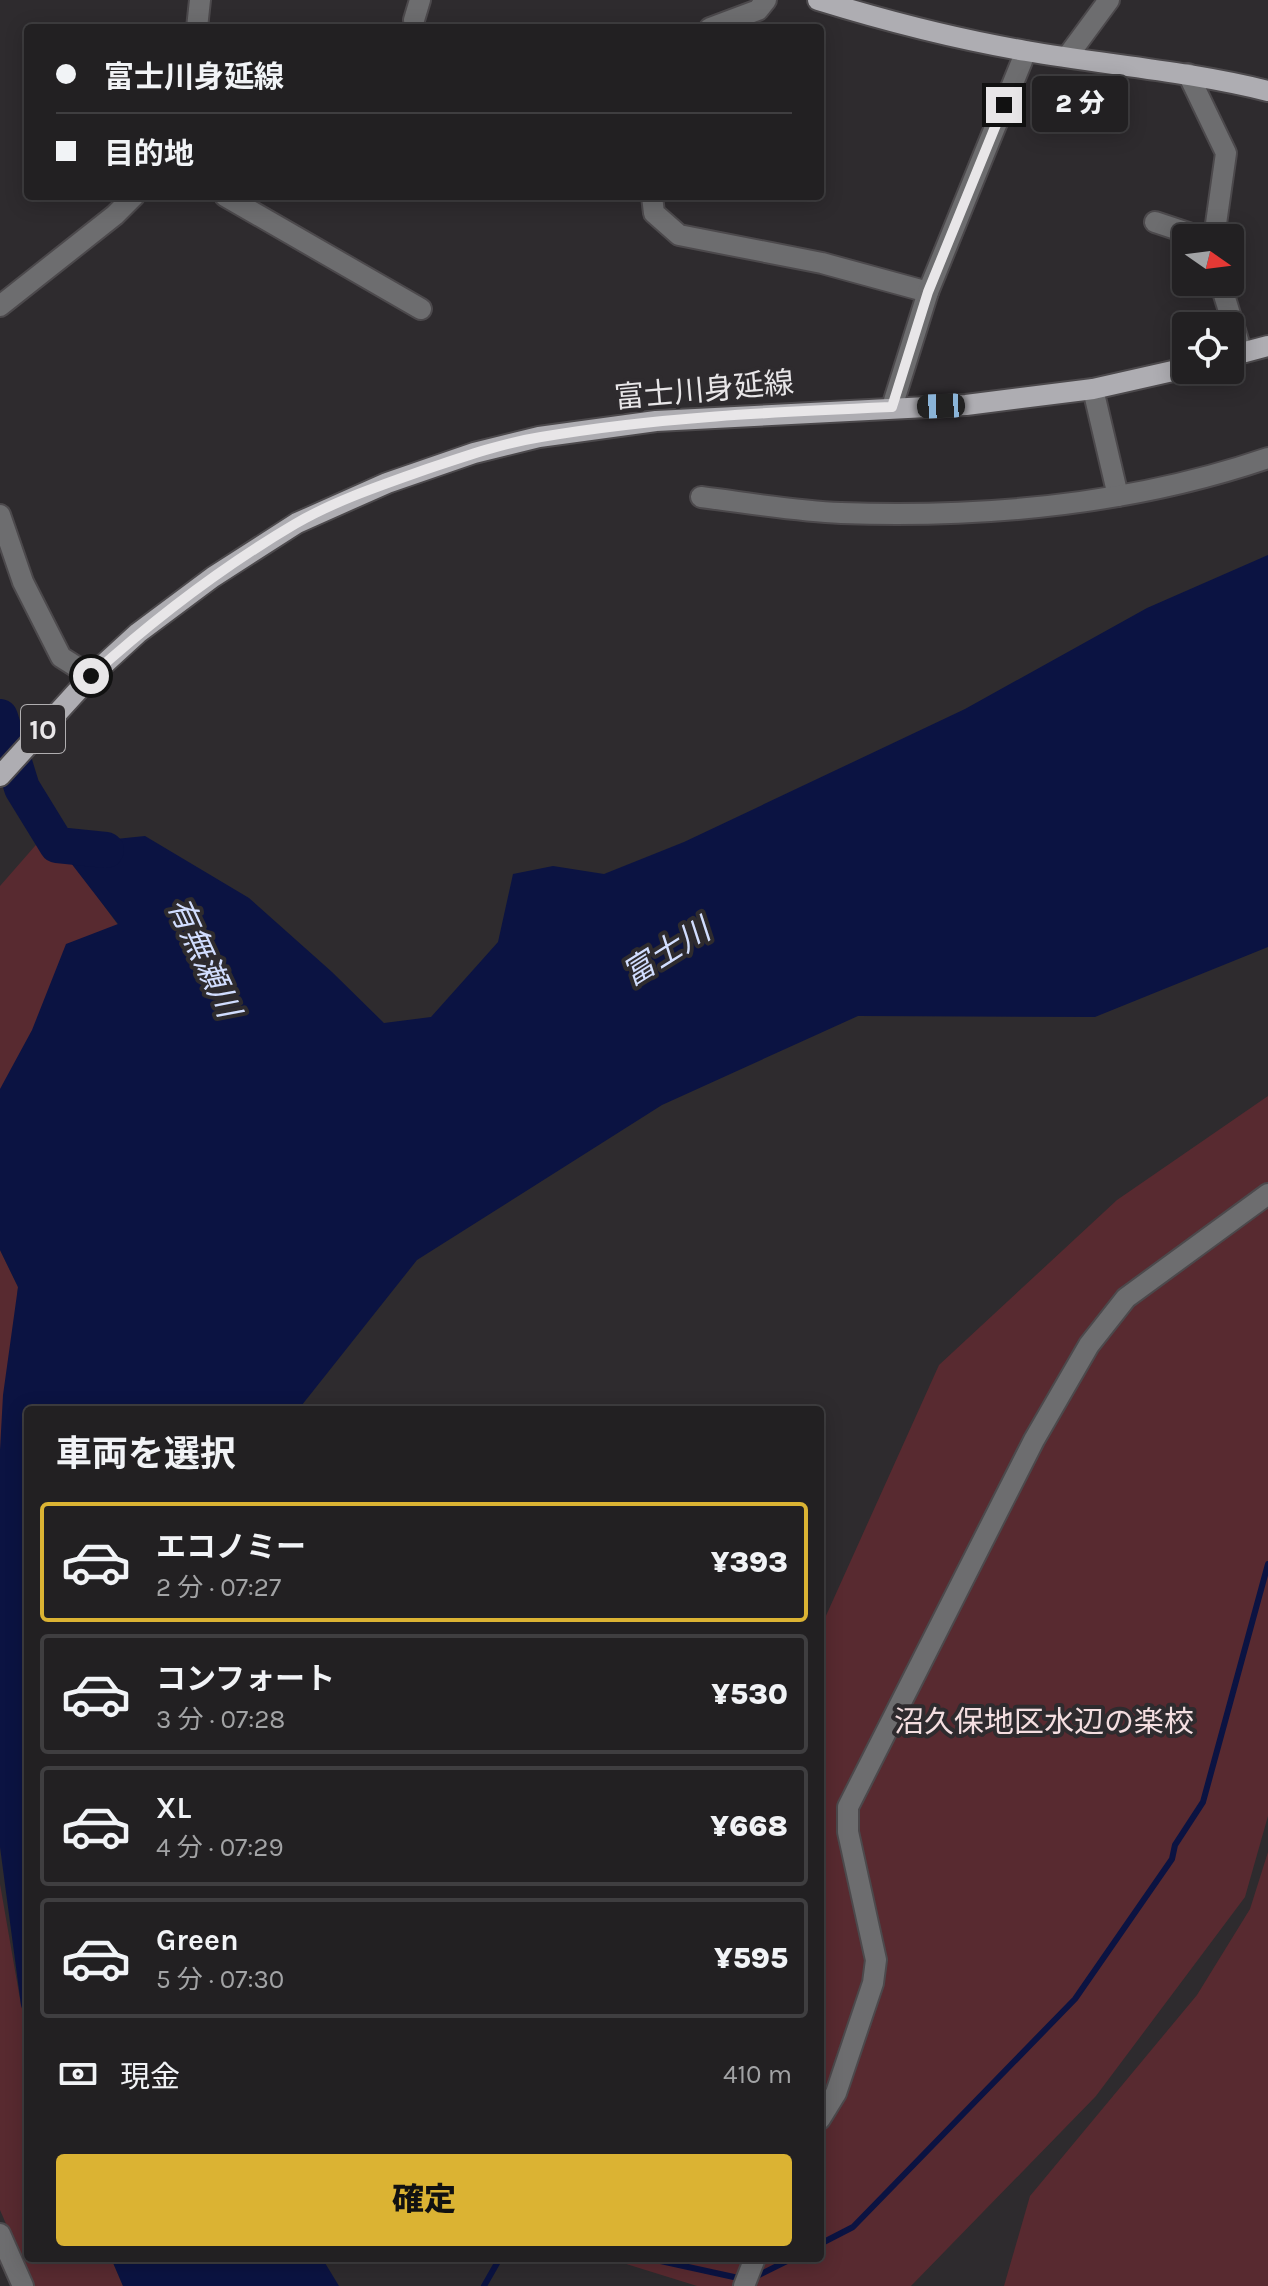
<!DOCTYPE html>
<html lang="ja">
<meta charset="utf-8">
<style>
body{margin:0;font-family:Karla,"Noto Sans JP",sans-serif;background:#2a282a;color:#f1f3f6;height:100vh;display:flex;flex-direction:column;font-size:30px;white-space:nowrap}
*{box-sizing:border-box;margin:0}
p{font-size:26px;color:#a2a3a5}
.icon{flex:none;width:44px;height:44px;fill:none;stroke:currentColor;stroke-width:2;stroke-linecap:round;stroke-linejoin:round}
.map{position:relative;flex:1;overflow:hidden}
.drawer{position:absolute;left:24px;top:1406px;width:800px;height:856px;display:flex;flex-direction:column;background:#222022;border-radius:8px;box-shadow:0 4px 20px #0003,0 0 0 2px #3f3e40}
.drawer>*{flex:none}
.banner{position:absolute;left:24px;top:24px;width:800px;height:176px;border-radius:8px;box-shadow:0 4px 20px #0003,0 0 0 2px #3f3e40;display:grid;align-content:center;height:176px;padding:0 32px;background:#222022}
.needle{width:52px;rotate:104deg}
.buttons{position:absolute;left:1172px;top:224px;display:grid;gap:16px}
.buttons a{display:grid;place-items:center;width:72px;height:72px;border-radius:8px;background:#222022;box-shadow:0 4px 20px #0003,0 0 0 2px #3f3e40;font-size:40px}
.end{position:absolute;width:36px;height:36px;margin:-18px;border:10px solid #e8e6e8;background:#111;box-shadow:0 0 0 4px #111}
.from{border-radius:50%}
.bubble{position:absolute;height:56px;border-radius:8px;background:#222022;box-shadow:0 4px 20px #0003,0 0 0 2px #3f3e40;font-size:26px;font-weight:800;line-height:56px;text-align:center}
.car{position:absolute;width:24px;height:48px;margin:-24px -12px;border-radius:10px;box-shadow:0 0 6px 2px #0007;background:linear-gradient(#222 24%,#8ab4d8 0 40%,#222 0 76%,#8ab4d8 0 86%,#222 0)}
.banner b{display:flex;align-items:center;gap:28px;height:76px;font-size:30px}
.banner b+b{border-top:2px solid #3f3e40}
.banner i{width:20px;height:20px;background:#f1f3f6}
ul{padding:0;list-style:none}
li{display:flex;align-items:center;gap:24px;height:120px;margin:0 16px 12px;padding:0 16px;border:4px solid #3f3e40;border-radius:8px}
li div{flex:1}
li b{display:block;font-size:30px}
li em{font-style:normal;font-weight:800}
li.current{border-color:#dbb333}
li>.icon{width:72px;height:72px;stroke-width:1.5}
h2{padding:0 32px;font-size:36px;line-height:96px}
.pay{display:flex;align-items:center;gap:20px;height:88px;padding:0 32px;font-size:30px}
.pay p{margin-inline-start:auto}
.cta{display:flex;gap:16px;margin-top:auto;padding:16px 32px}
.cta a{flex:1;height:92px;border-radius:8px;background:#dbb333;color:#111;font-size:32px;font-weight:800;line-height:92px;text-align:center}
.map>svg:first-child{display:block}
.green{fill:#582a30}
.water{fill:#0b1342}
.lines{fill:none;stroke-linecap:round;stroke-linejoin:round}
.stream{stroke:#0b1342;stroke-width:6}
.river{stroke:#0b1342;stroke-width:36}
.minor-casing{stroke:#4c494c;stroke-width:24}
.major-casing{stroke:#4c494c;stroke-width:24}
.minor{stroke:#6d6d6f;stroke-width:20}
.major{stroke:#aeadb2;stroke-width:20}
.route{stroke:#e8e6e8;stroke-width:10}
.labels{text-anchor:middle;stroke-width:8;stroke-linejoin:round;paint-order:stroke}
.shield{fill:#2e2b2e;stroke:#b0aeb0;stroke-width:2}
.shield-label{font-size:28px;font-weight:bold;fill:#e8e6e8}
.street-label{font-size:30px;fill:#e8e6e8;stroke:#2e2b2e}
.park-label{font-size:30px;fill:#f4dee0;stroke:#2e2b2e}
.water-label{font-size:32px;font-style:italic;fill:#d1ddfe;stroke:#2e2b2e}
</style>
<div class="map">
<svg width="1268" height="2286" viewBox="0 0 1268 2286">
<rect width="100%" height="100%" fill="#2e2b2e"/>
<g class="green">
<path d="M49 830 118 925 0 1097V886Z"/>
<path d="M1268 1096V1816L1245 1897 1096 2096 911 2286H697L607 2258H820V1629L939 1365 1117 1200Z"/>
<path d="M0 1250 18 1287 0 1527Z"/>
<path d="M1268 1852V2286H1004L1030 2196 1197 1995 1250 1909Z"/>
<path d="M0 1884 21 2005 28 2026V2258H111L123 2286H33L0 2210Z"/>
</g>
<g class="water">
<path d="M1268 555V947L1095 1017 858 1016 662 1105 417 1260 298 1410H28V2029L21 2005 0 1847V1450L3 1395 18 1287 0 1250V1089L32 1030 66 944 118 924 57 845 145 836 249 898 332 972 384 1023 431 1017 498 942 513 874 553 866 604 874 684 842 965 709 1147 608Z"/>
<path d="M111 2258H322L339 2286H123Z"/>
</g>
<g class="lines">
<g class="stream">
<path d="M820 2244 853 2227 1075 1999 1172 1859 1175 1845 1203 1802 1268 1564"/>
<path d="M647 2258 743 2279"/>
<path d="M753 2278 793 2258"/>
<path d="M484 2286 500 2258"/>
</g>
<path class="river" d="M0 717 22 788 57 845 106 850"/>
<defs>
<g id="minor">
<path d="M414 20 420 0"/>
<path d="M197 28 200 0"/>
<path d="M710 28 758 10 766 0"/>
<path d="M1067 57 1109 0"/>
<path d="M1188 74 1226 153 1214 238"/>
<path d="M225 196 421 309"/>
<path d="M652 196 654 213 679 235 822 263 928 292"/>
<path d="M1155 222 1203 238"/>
<path d="M1220 282 1242 353"/>
<path d="M0 306 115 215 134 196"/>
<path d="M1093 389 1118 496"/>
<path d="M892 407 928 292 1026 51"/>
<path d="M701 497C748 503 794 511 841 513 984 518 1131 505 1268 458"/>
<path d="M0 515 23 582 61 657 91 676"/>
<path d="M820 2119 836 2093 873 1983 876 1960 848 1832V1807L1034 1440 1089 1345 1126 1298 1268 1194"/>
<path d="M0 2234 23 2286"/>
<path d="M744 2286 755 2258"/>
</g>
<g id="major">
<path d="M818 0C886 21 956 39 1026 51 1107 65 1188 71 1268 91"/>
<path d="M1230 356 1268 346"/>
<path d="M0 776 91 676 138 633 213 577 297 523 387 483 474 453 539 437 656 421 966 405 1093 389 1186 368"/>
</g>
</defs>
<use href="#minor" class="minor-casing"/>
<use href="#major" class="major-casing"/>
<use href="#minor" class="minor"/>
<use href="#major" class="major"/>
</g>
<g class="lines">
<path class="route" d="M91 676C154 619 222 567 295 524 336 500 385 484 430 468 466 456 503 443 541 437 657 417 775 412 892 407L928 292 1004 105"/>
</g>
<g class="labels">
<rect class="shield" x="21" y="705" width="44" height="48" rx="6"/>
<g class="shield-label">
<text x="43" y="739">10</text>
</g>
<g class="street-label">
<text transform="translate(704 390) rotate(-5)" y="10">富士川身延線</text>
</g>
<g class="park-label">
<text x="1044" y="1732">沼久保地区水辺の楽校</text>
</g>
<g class="water-label">
<text transform="translate(666 952) rotate(-32)" y="11">富士川</text>
<text transform="translate(204 957) rotate(65)" y="11">有無瀬川</text>
</g>
</g>
</svg>
<div class="buttons">
<a><svg class="needle" viewBox="-14 -14 28 28"><path d="M0-13l5 13h-10z" fill="#e53935"/><path d="M0 13l5-13h-10z" fill="#a2a3a5"/></svg></a>
<a><svg class="icon" aria-label="locate" viewBox="0 0 24 24"><circle cx="12" cy="12" r="6"/><path d="M12 2v4M12 18v4M2 12h4M18 12h4"/></svg></a>
</div>
<i class="end from" style="left:91px;top:676px"></i>
<i class="end" style="left:1004px;top:105px"></i>
<div class="bubble" style="left:1032px;top:76px;width:96px">2 分</div>
<i class="car" style="left:941px;top:406px;rotate:268deg"></i>
<div class="banner">
<b><i class="from"></i>富士川身延線</b>
<b><i></i>目的地</b>
</div>
<section class="drawer">
<h2>車両を選択</h2>
<ul>
<li class="current"><svg class="icon" aria-label="car" viewBox="0 0 24 24"><path d="M5 17H2v-5l4-1 3-4h7l3 4 3 1v5h-3M9 17h6M6 11h13"/><circle cx="7" cy="17" r="2"/><circle cx="17" cy="17" r="2"/></svg><div><b>エコノミー</b><p>2 分 · 07:27</p></div><em>¥393</em></li>
<li><svg class="icon" aria-label="car" viewBox="0 0 24 24"><path d="M5 17H2v-5l4-1 3-4h7l3 4 3 1v5h-3M9 17h6M6 11h13"/><circle cx="7" cy="17" r="2"/><circle cx="17" cy="17" r="2"/></svg><div><b>コンフォート</b><p>3 分 · 07:28</p></div><em>¥530</em></li>
<li><svg class="icon" aria-label="car" viewBox="0 0 24 24"><path d="M5 17H2v-5l4-1 3-4h7l3 4 3 1v5h-3M9 17h6M6 11h13"/><circle cx="7" cy="17" r="2"/><circle cx="17" cy="17" r="2"/></svg><div><b>XL</b><p>4 分 · 07:29</p></div><em>¥668</em></li>
<li><svg class="icon" aria-label="car" viewBox="0 0 24 24"><path d="M5 17H2v-5l4-1 3-4h7l3 4 3 1v5h-3M9 17h6M6 11h13"/><circle cx="7" cy="17" r="2"/><circle cx="17" cy="17" r="2"/></svg><div><b>Green</b><p>5 分 · 07:30</p></div><em>¥595</em></li>
</ul>
<div class="pay"><svg class="icon" aria-label="cash" viewBox="0 0 24 24"><path d="M3 7h18v10H3z"/><circle cx="12" cy="12" r="2"/></svg>現金<p>410 m</p></div>
<div class="cta"><a>確定</a></div>
</section>
</div>
